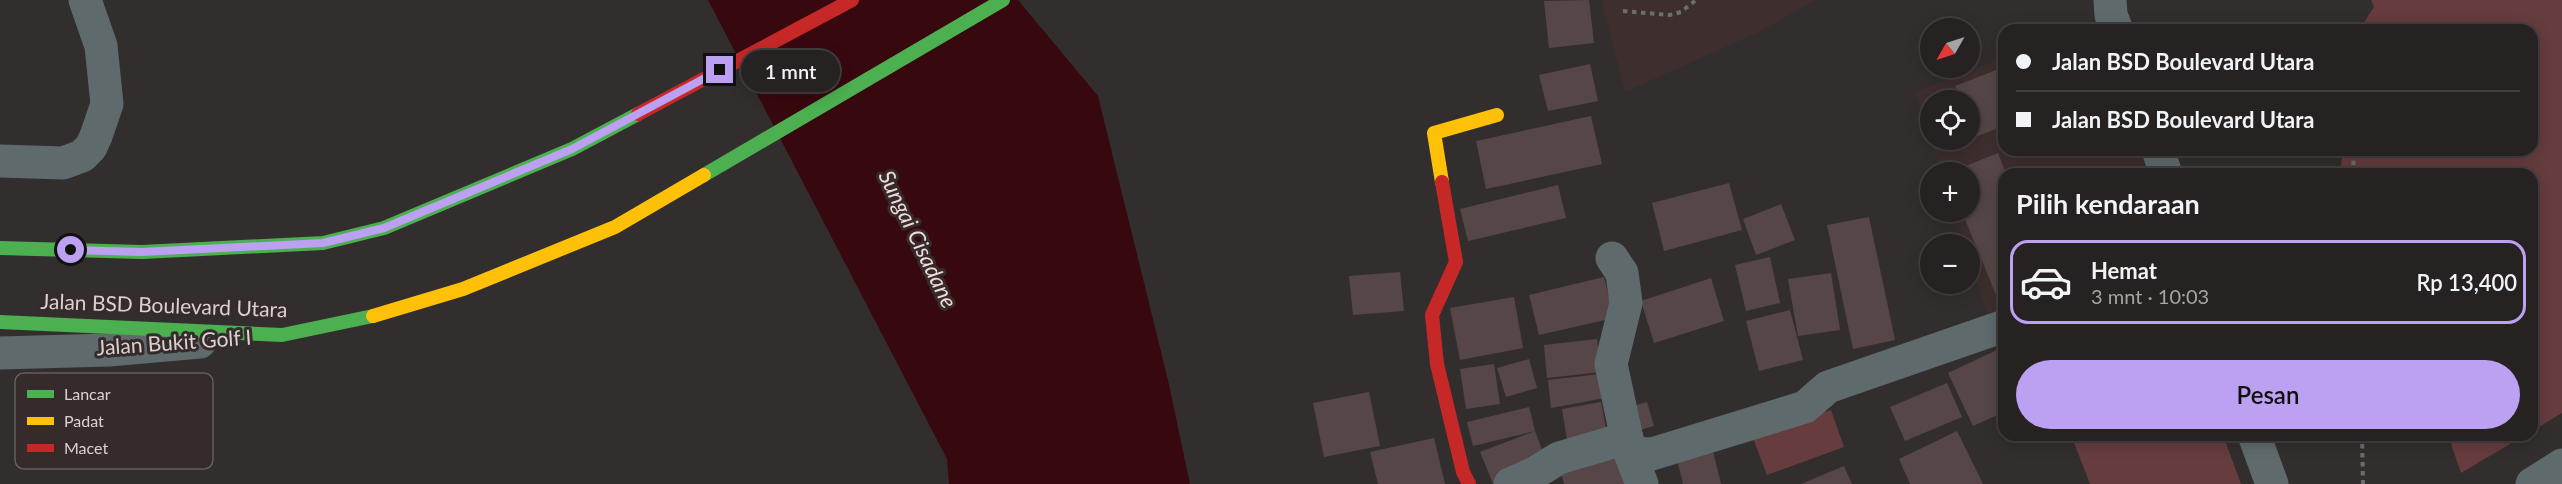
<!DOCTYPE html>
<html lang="id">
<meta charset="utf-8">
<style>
body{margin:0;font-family:Lato,sans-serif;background:#322f2f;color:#f1f3f6;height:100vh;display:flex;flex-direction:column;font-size:22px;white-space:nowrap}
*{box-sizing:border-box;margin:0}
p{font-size:20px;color:#a4a4a5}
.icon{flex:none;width:33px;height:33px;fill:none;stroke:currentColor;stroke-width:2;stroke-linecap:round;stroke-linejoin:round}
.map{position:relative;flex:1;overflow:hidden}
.panel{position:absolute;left:1998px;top:168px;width:540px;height:273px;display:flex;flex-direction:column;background:#262222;border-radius:18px;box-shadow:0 3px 15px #0003,0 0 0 2px #423f40}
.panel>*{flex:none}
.banner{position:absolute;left:1998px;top:24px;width:540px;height:132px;border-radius:18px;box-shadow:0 3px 15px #0003,0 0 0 2px #423f40;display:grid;align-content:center;height:132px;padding:0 18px;background:#262222}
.needle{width:39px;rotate:231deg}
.fabs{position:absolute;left:1920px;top:18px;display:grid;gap:12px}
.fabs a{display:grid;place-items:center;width:60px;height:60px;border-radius:50%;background:#262222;box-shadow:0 3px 15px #0003,0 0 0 2px #423f40;font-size:30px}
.end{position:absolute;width:27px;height:27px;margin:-14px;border:8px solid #bca0f2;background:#111;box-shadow:0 0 0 3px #111}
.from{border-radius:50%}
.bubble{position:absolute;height:42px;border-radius:21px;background:#262222;box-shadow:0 3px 15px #0003,0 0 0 2px #423f40;font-size:20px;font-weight:600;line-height:42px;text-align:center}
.banner b{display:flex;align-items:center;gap:21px;height:57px;font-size:22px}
.banner b+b{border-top:2px solid #423f40}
.banner i{width:15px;height:15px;background:#f1f3f6}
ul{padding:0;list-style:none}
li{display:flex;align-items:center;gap:18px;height:84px;margin:0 12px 9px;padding:0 6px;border:3px solid transparent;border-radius:18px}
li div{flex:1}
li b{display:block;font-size:22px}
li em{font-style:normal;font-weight:600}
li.on{border-color:#bca0f2}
li>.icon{width:54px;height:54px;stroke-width:1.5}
h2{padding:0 18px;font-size:27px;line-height:72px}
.action{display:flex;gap:12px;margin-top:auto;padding:12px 18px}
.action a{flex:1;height:69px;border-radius:36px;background:#bca0f2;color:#111;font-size:24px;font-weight:600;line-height:69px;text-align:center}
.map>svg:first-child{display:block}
.built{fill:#3e2e2e}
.green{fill:#663c3e}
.water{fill:#38080f}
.building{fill:#564647}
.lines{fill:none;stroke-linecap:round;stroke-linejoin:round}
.path{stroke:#696e6f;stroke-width:4;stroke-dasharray:4.5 4.5;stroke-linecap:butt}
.street{stroke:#5f6a6d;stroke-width:33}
.fast{stroke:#4caf50;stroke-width:14}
.slow{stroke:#ffc107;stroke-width:14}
.jam{stroke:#c62828;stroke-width:14}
.route{stroke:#bca0f2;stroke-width:8}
.labels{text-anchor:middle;stroke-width:6;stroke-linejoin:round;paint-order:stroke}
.street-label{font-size:21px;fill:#dad3d2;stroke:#362b2b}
.water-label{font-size:22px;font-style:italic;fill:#f2dada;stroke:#362b2b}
.key{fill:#362b2b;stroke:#675d5d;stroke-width:1.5}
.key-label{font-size:16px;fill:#dad3d2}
</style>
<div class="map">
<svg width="2562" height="484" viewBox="0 0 2562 484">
<rect width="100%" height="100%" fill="#332e2e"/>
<g class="built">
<path d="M1601 0H1816L1759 32 1625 92Z"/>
<path d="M2004 58V150H2140L2147 174H2004V319L1990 323 1970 260V244H1965L1954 212H1970V172H1941L1931 140H1970V100H1930V139L1915 92Z"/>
</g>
<g class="green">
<path d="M2371 0H2562V413L2532 431V174H2340L2343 150H2532V30H2359L2374 7Z"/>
<path d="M1831 410 1844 447 1767 475 1753 438Z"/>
<path d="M2071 435H2223L2241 484H2090Z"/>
<path d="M2448 435H2525L2461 473Z"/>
</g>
<path class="water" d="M708 0H1018L1098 96 1168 380 1190 484H949L947 459Z"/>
<g class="building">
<path d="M1589 0 1594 43 1549 48 1544 1Z"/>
<path d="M1590 64 1598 101 1548 111 1539 75Z"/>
<path d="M2004 67V126L1975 137 1970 123V100H1961L1955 86Z"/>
<path d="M1591 116 1602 164 1486 189 1476 141Z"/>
<path d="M1998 153 2006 174H2004V306L2001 307 1962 212H1970V172H1951Z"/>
<rect x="2240" y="171" width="86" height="3"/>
<path d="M1729 183 1742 230 1664 251 1652 203Z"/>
<path d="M1558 185 1566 218 1468 241 1460 209Z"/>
<path d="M1781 204 1795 240 1756 255 1743 219Z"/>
<path d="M1869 217 1895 340 1853 349 1827 225Z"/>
<path d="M1770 257 1780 303 1746 311 1735 265Z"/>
<path d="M1400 272 1404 311 1353 315 1349 276Z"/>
<path d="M1831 273 1840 330 1798 336 1788 279Z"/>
<path d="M1604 277 1614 318 1539 335 1529 295Z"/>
<path d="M1711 278 1724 321 1654 343 1641 301Z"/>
<path d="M1514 297 1523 348 1460 360 1450 308Z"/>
<path d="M1790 310 1803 360 1759 371 1746 321Z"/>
<path d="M1597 339 1601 372 1547 378 1544 345Z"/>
<path d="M1997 350 2004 366V412L1973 426 1948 373Z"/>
<path d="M1529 359 1537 388 1506 397 1497 368Z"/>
<path d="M1494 364 1500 404 1466 409 1460 369Z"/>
<path d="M1600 374 1605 398 1551 408 1548 380Z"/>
<path d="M1947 383 1962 417 1905 441 1890 407Z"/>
<path d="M1369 392 1380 446 1324 457 1313 403Z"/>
<path d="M1601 402 1607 433 1567 440 1562 409Z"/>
<path d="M1647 402 1654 426 1636 431 1629 407Z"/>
<path d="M1529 407 1535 431 1473 446 1467 422Z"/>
<path d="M1535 431 1547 463 1493 484 1480 452Z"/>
<path d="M1957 431 1983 484H1910L1899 459Z"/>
<path d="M1434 438 1445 484H1378L1370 452Z"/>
<path d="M1624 443 1634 484H1564L1558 461Z"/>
<path d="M1712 447 1721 484H1683L1676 455Z"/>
<path d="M1844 466 1852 484H1801Z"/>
</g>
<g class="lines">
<g class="path">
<path d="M1623 11 1670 15 1681 12 1696 0"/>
<path d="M2352 174 2355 150"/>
<path d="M2362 435 2363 484"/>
</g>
<g class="street">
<path d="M2110 0 2111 15 2117 30"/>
<path d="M2158 150 2166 174"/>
<path d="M0 161 63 163 82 156 91 147 96 136 107 104 101 46 85 0"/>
<path d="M1612 258 1622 273 1626 303 1611 364 1630 453 1642 484"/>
<path d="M0 353 109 350 200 342"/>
<path d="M2254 435 2272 484"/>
<path d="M1630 453 1652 454 1805 407 1828 387 2004 326"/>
<path d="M1510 484 1533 474 1559 458 1627 438"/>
<path d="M2532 484 2562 465"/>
</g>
<g class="fast">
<path d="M704 175 1003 0"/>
<path d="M0 248 142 252 323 243 384 228 572 149 638 114"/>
<path d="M0 322 282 335 373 316"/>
</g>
<g class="slow">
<path d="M1442 182 1434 133 1497 115"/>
<path d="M373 316 463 289 615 227 704 175"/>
</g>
<g class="jam">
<path d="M638 114 852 0"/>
<path d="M1442 182 1456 262 1432 315 1437 364 1463 472 1469 484"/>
</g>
</g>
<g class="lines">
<path class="route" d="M71 250 142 252 323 243 384 228 572 149 720 70"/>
</g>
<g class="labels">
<g class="street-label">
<text transform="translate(164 306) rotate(2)" y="7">Jalan BSD Boulevard Utara</text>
<text transform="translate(174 343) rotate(-4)" y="7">Jalan Bukit Golf I</text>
</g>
<g class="water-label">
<text transform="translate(918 239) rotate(64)" y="8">Sungai Cisadane</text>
</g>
</g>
<rect x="15" y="373" width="198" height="96" rx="9" class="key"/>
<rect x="27" y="390" width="27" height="8" fill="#4caf50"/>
<rect x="27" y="417" width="27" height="8" fill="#ffc107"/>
<rect x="27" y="444" width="27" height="8" fill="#c62828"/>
<g class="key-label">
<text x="64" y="400">Lancar</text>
<text x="64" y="427">Padat</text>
<text x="64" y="454">Macet</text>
</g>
</svg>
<div class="fabs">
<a><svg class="needle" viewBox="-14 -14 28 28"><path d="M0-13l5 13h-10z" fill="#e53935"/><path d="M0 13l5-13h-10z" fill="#a4a4a5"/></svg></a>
<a><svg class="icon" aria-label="locate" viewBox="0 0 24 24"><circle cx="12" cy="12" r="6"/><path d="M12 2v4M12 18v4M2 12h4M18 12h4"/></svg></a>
<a>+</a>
<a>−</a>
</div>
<i class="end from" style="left:71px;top:250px"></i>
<i class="end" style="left:720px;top:70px"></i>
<div class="bubble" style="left:741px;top:50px;width:99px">1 mnt</div>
<div class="banner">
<b><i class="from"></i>Jalan BSD Boulevard Utara</b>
<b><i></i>Jalan BSD Boulevard Utara</b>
</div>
<section class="panel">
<h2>Pilih kendaraan</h2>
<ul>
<li class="on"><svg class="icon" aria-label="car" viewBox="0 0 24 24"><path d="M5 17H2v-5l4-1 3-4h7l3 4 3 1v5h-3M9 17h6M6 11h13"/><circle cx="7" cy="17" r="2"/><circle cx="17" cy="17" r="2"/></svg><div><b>Hemat</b><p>3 mnt · 10:03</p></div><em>Rp 13,400</em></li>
</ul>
<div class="action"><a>Pesan</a></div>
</section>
</div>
